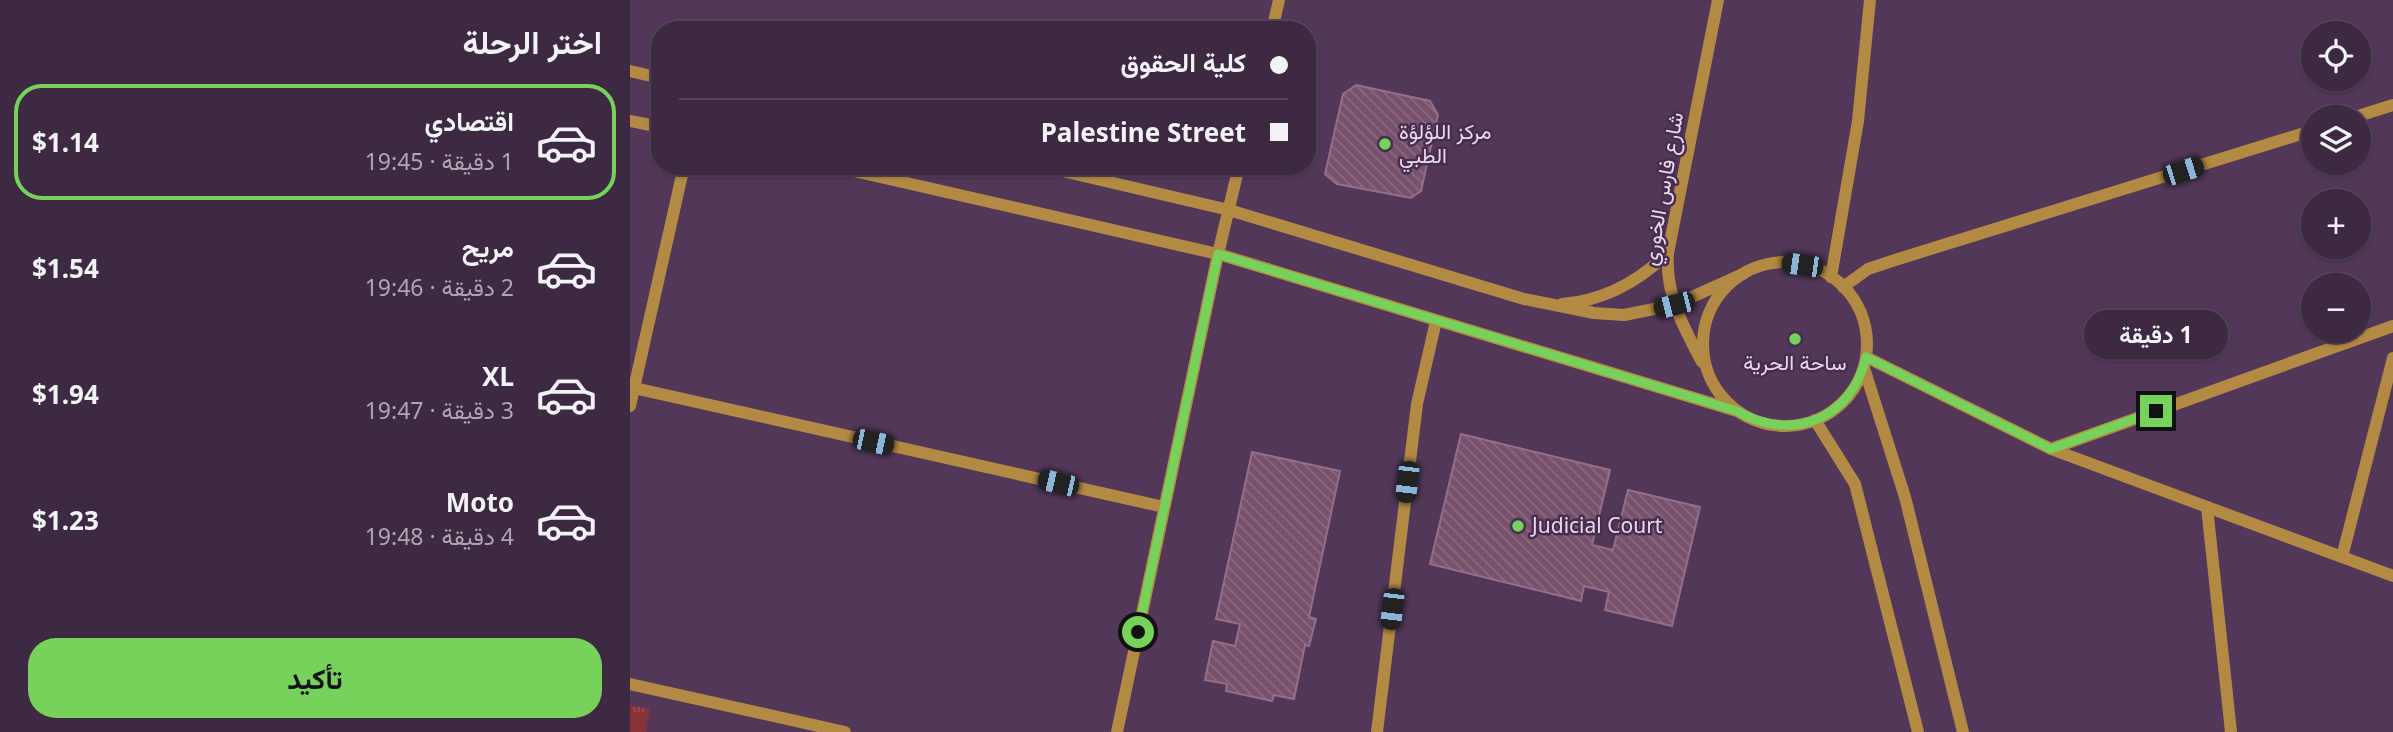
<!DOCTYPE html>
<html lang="ar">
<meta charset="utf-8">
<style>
body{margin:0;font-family:"Noto Sans",Vazirmatn,sans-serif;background:#49354e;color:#f1f3f6;direction:rtl;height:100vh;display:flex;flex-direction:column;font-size:26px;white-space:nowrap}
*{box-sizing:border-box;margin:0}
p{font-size:23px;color:#ada6b2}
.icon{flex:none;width:38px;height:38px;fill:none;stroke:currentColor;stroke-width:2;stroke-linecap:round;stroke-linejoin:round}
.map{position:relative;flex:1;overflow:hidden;direction:ltr}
.sheet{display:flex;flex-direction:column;background:#3e2943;width:630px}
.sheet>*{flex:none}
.top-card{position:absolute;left:21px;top:21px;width:665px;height:154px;border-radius:28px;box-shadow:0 2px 5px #0004,0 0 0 2px #57455c;direction:rtl;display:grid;align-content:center;height:154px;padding:0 28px;background:#3e2943}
.fabs{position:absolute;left:1671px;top:21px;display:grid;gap:14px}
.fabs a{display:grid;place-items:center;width:70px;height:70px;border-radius:50%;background:#3e2943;box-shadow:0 2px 5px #0004,0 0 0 2px #57455c;font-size:35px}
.end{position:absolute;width:32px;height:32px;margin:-16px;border:9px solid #76d25a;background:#111;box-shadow:0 0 0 4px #111}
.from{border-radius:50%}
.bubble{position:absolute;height:49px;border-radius:24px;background:#3e2943;box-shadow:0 2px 5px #0004,0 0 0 2px #57455c;font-size:23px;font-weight:700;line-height:49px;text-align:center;direction:rtl}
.car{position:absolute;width:21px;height:42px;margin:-21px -10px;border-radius:9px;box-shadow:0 0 5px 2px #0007;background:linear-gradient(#222 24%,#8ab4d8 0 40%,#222 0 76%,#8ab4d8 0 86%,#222 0)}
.top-card b{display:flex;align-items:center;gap:24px;height:66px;font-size:26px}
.top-card b+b{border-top:2px solid #57455c}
.top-card i{width:18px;height:18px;background:#f1f3f6}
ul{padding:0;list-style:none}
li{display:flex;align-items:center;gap:21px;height:116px;margin:0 14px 10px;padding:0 14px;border:4px solid transparent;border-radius:28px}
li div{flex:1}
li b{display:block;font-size:26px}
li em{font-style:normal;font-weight:700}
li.active{border-color:#76d25a}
li>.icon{width:63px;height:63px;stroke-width:1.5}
h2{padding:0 28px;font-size:32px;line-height:84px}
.cta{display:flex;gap:14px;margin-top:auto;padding:14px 28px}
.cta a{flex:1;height:80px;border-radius:28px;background:#76d25a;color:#111;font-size:28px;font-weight:700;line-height:80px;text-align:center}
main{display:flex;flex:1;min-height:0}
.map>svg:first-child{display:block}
.park{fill:url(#park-tufts)}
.building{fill:url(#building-back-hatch);stroke:#976e8a;stroke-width:2}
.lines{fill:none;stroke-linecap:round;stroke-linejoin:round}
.minor{stroke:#b38a43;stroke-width:12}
.route{stroke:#76d25a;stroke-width:9}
.poi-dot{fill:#76d25a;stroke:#472d4e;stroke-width:2.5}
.labels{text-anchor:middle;stroke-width:5;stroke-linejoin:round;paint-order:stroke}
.poi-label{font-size:21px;fill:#e9d9ed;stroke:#472d4e;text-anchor:start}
.street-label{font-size:21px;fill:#e9d9ed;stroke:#472d4e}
</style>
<main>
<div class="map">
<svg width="1763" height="732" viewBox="0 0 1763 732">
<defs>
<pattern id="park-tufts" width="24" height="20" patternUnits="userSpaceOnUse" patternTransform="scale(1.75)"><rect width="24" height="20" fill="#853238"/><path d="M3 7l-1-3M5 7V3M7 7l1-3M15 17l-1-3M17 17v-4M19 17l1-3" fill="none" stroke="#964f55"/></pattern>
<pattern id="building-back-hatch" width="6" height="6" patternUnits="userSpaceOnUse" patternTransform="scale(1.75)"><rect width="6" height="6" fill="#78516c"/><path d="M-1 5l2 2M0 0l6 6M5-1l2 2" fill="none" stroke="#8b6981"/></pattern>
</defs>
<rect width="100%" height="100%" fill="#523759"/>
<path class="park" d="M0 705 20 709 16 732H0Z"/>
<g class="building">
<path d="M726 85 800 101 808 115 791 191 781 198 707 184 695 174 713 94Z"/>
<path d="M831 434 980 470 962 545 983 550 998 490 1070 507 1042 626 975 610 979 592 954 586 951 601 800 564Z"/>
<path d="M622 452 710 471 679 617 686 619 679 646 675 645 664 699 644 695 642 701 596 691 597 684 575 680 583 641 605 646 610 624 586 619Z"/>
</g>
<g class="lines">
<g class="minor">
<path d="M642 30 649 0"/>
<path d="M0 71 30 78"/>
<path d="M1725 117 1763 105"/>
<path d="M0 121 30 127"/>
<path d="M202 166 588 254 1107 411"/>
<path d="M411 166 599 210 894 299 964 313 994 315 1044 305 1113 274"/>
<circle cx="1155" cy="344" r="82"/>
<path d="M1201 277 1228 121 1240 0"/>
<path d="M1213 287 1238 269 1265 260 1684 130"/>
<path d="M932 304C973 301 1009 281 1038 253"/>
<path d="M1236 357 1421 449 1763 576"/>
<path d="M1072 362C1053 326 1035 294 1038 253L1088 0"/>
<path d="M1234 368 1275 497 1333 732"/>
<path d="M0 387 534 507"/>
<path d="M0 406 54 166"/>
<path d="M1185 420 1225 484 1288 732"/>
<path d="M1421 449 1763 326"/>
<path d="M1577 507 1601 732"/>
<path d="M1712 557 1763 358"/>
<path d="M0 684 215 732"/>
<path d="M487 732 588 254 609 166"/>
<path d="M747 732 787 404 806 321"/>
</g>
</g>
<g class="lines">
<path class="route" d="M508 632 588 254 1107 411C1162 443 1222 419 1236 357L1421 449 1526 411"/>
</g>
<g class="poi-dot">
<circle cx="755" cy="144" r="7"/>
<circle cx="1165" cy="339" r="7"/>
<circle cx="888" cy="526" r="7"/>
</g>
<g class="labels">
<g class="poi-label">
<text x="769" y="139">مركز اللؤلؤة<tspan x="769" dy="24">الطبي</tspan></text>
<text x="1165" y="370" text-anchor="middle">ساحة الحرية</text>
<text x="902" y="533">Judicial Court</text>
</g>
<g class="street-label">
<text transform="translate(1033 189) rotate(-80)" y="7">شارع فارس الخوري</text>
</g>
</g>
</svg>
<div class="fabs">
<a><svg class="icon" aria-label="locate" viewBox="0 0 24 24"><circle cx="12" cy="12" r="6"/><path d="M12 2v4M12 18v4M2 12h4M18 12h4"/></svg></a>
<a><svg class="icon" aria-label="layers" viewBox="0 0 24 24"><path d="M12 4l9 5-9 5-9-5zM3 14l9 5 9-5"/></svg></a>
<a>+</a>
<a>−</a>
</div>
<i class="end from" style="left:508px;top:632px"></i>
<i class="end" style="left:1526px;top:411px"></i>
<div class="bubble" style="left:1454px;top:310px;width:144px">1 دقيقة</div>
<i class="car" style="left:1553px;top:171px;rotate:72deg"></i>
<i class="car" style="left:1172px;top:265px;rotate:278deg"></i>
<i class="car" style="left:1044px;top:305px;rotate:256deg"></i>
<i class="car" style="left:243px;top:442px;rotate:102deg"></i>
<i class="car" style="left:777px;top:482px;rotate:187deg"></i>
<i class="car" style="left:428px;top:483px;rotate:283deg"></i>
<i class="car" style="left:762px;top:609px;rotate:187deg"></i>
<div class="top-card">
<b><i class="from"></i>كلية الحقوق</b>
<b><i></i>Palestine Street</b>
</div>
</div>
<section class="sheet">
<h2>اختر الرحلة</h2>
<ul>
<li class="active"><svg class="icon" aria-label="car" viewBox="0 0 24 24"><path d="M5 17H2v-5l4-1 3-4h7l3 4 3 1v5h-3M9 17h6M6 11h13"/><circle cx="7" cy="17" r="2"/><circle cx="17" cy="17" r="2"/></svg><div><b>اقتصادي</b><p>1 دقيقة · 19:45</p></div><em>$1.14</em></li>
<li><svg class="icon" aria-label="car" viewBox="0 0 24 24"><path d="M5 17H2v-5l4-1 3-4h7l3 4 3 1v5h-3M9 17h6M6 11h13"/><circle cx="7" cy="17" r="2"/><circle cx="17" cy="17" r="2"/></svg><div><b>مريح</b><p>2 دقيقة · 19:46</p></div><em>$1.54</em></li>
<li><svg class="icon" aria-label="car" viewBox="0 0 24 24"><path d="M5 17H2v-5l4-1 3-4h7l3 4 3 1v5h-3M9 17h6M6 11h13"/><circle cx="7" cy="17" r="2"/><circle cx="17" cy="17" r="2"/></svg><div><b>XL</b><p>3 دقيقة · 19:47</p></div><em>$1.94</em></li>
<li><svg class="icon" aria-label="car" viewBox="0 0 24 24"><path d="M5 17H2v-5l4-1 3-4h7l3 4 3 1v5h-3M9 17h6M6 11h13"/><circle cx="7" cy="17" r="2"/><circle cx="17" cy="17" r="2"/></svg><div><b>Moto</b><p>4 دقيقة · 19:48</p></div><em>$1.23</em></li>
</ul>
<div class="cta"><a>تأكيد</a></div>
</section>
</main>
